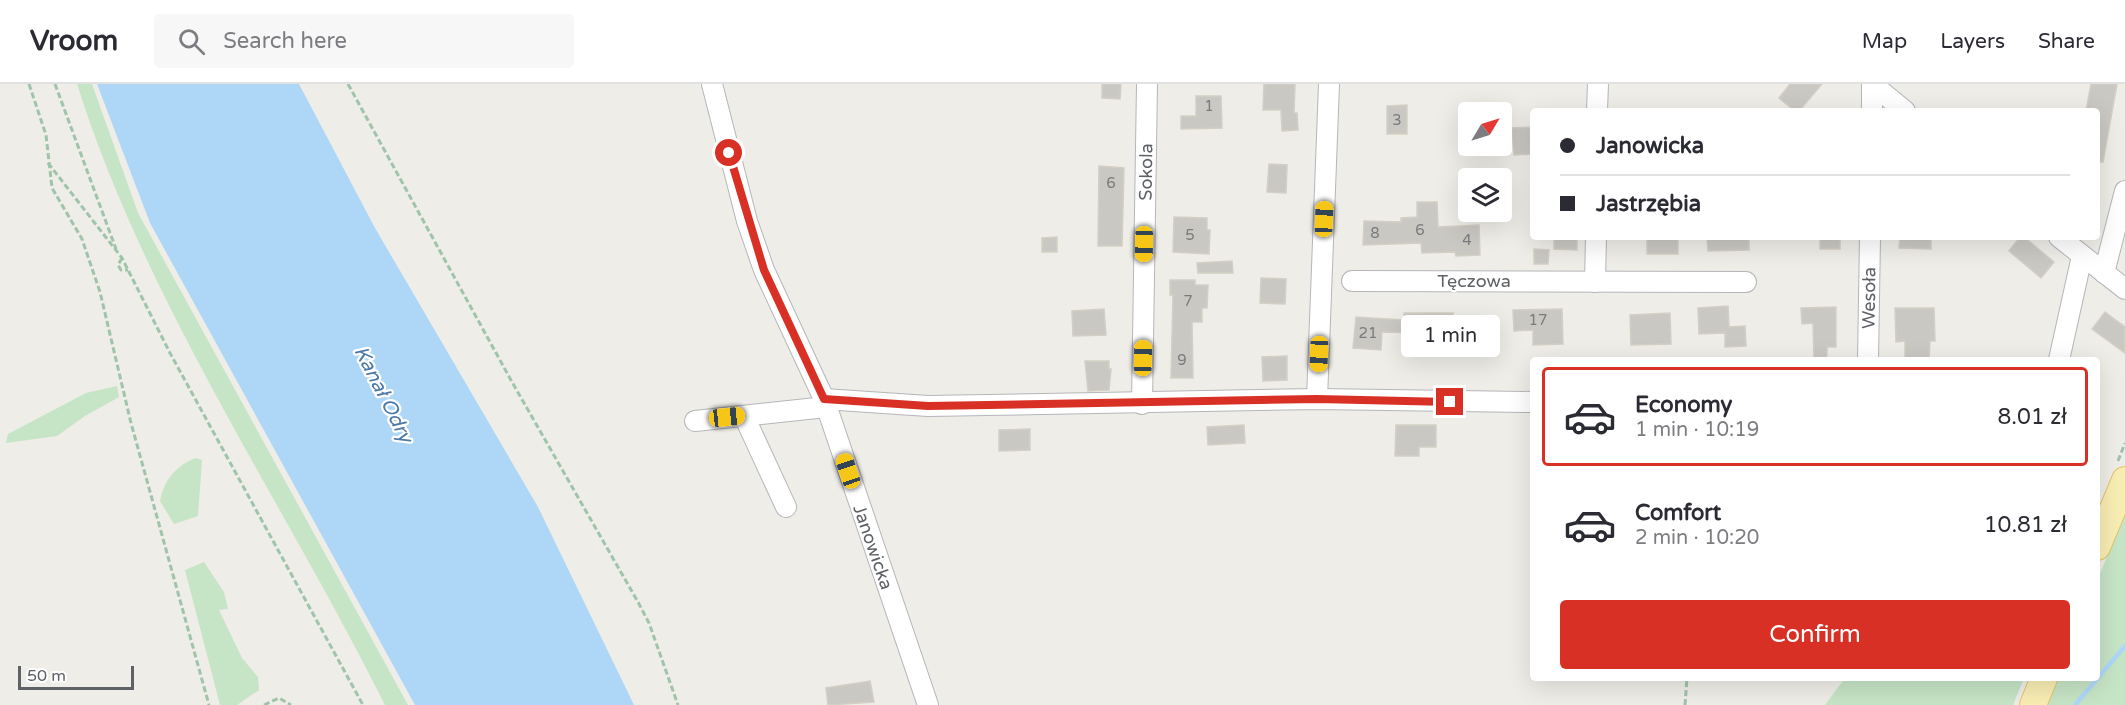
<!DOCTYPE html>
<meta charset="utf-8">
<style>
body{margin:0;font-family:"Varela Round",sans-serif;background:#f7f7f7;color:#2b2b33;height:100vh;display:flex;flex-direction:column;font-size:22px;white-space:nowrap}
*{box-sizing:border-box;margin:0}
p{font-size:20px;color:#7c7c81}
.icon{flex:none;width:33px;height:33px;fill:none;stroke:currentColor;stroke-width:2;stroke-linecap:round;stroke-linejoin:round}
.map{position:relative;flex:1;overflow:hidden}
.drawer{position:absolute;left:1530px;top:273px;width:570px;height:324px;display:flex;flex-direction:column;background:#fff;border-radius:6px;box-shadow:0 6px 24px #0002}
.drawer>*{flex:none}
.top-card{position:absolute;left:1530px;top:24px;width:570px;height:132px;border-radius:6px;box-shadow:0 6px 24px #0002;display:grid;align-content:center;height:132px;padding:0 30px;background:#fff}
.needle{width:39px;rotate:52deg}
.controls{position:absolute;left:1458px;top:18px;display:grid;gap:12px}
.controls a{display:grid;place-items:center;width:54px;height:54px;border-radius:6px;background:#fff;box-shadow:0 6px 24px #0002;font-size:30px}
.scale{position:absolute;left:18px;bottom:15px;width:116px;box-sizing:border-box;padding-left:6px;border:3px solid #5e6165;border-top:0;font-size:16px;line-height:21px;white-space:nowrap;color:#5e6165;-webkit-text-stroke:4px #fff;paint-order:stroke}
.end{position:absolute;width:27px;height:27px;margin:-14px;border:8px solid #d93025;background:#fff;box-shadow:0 0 0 3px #fff}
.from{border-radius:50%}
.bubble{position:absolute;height:42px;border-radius:6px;background:#fff;box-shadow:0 6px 24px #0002;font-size:20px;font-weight:600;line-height:42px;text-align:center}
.car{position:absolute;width:18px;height:36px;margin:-18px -9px;border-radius:8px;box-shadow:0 0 4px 2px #0007;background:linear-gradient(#f5c518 24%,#345 0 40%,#f5c518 0 76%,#345 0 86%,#f5c518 0)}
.top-card b{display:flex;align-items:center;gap:21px;height:57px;font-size:22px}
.top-card b+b{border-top:2px solid #e1e1e2}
.top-card i{width:15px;height:15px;background:#2b2b33}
ul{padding:10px 0 0;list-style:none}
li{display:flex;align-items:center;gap:18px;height:99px;margin:0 12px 9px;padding:0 18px;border:3px solid transparent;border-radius:6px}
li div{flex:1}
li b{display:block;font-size:22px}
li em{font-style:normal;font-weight:600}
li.active{border-color:#d93025}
li>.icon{width:54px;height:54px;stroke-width:1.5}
.button{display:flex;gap:12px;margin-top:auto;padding:12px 30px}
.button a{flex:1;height:69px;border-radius:6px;background:#d93025;color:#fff;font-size:24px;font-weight:600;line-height:69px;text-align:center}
header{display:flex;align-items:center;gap:36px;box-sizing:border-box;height:84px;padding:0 30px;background:#fff;border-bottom:2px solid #e1e1e2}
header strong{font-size:28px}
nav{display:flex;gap:33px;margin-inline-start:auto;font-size:21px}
.search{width:420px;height:54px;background:#f7f7f7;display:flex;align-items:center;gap:15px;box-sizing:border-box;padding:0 21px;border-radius:6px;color:#7c7c81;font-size:22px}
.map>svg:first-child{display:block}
.green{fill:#c6e4c6}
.water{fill:#aed7f7}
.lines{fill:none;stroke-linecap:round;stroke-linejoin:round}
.stream{stroke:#aed7f7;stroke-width:4.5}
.building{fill:#cac8c3;stroke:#d3cfc5;stroke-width:1.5}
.minor-casing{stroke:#b4b6ba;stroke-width:22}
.major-casing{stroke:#e5c46a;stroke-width:28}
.path{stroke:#9fc4aa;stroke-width:3;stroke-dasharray:6 3;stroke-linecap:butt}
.minor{stroke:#fff;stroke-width:20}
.major{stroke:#f8edb3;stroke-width:26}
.route{stroke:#d93025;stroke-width:8}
.labels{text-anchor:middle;stroke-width:4.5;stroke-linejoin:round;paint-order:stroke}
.number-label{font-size:15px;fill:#797b7c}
.street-label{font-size:18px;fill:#5e6165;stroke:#fff}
.water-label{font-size:20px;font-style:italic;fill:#4c78a8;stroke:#fff}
</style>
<header>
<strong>Vroom</strong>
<div class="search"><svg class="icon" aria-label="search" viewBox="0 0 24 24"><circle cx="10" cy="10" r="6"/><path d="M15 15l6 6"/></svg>Search here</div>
<nav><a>Map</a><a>Layers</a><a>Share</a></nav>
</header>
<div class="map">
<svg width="2125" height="621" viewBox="0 0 2125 621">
<rect width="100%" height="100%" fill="#efede7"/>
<g class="green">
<path d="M77 0H92L138 129 408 621H385C282 415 147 221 77 0Z"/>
<path d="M117 302 119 313 85 332 57 352 6 359 8 350 86 309Z"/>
<path d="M195 374 202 376 198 432 174 440 160 417C164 396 175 383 195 374Z"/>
<path d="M2125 429V621H2045L2056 594H2097V497Z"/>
<path d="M204 478 224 508 228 525 219 526 242 574 258 593 259 606 237 621H220L185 486Z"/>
<path d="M1845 594H2024L2013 621H1825Z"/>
</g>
<path class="water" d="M97 0H299L375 144 538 423 634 621H415L150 139Z"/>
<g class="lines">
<path class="stream" d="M2075 621 2125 562"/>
</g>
<g class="building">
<path d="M1102 0H1121L1120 15 1102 14Z"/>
<path d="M1264 0H1295L1294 29H1297L1298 46 1282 47 1281 26H1263Z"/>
<path d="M1790 0H1822L1799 27H1795L1779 14Z"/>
<path d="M2091 0H2117L2103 78H2097V27H2086Z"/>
<path d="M1196 12H1221L1222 44 1181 45V32H1196Z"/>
<path d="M1407 21V50H1387V22Z"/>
<path d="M1533 43V70L1514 71 1512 44Z"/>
<path d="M1269 80 1287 81 1286 109 1267 108Z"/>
<path d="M1099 82 1124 84 1122 162H1098Z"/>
<path d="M1417 118H1437L1438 143 1479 141 1480 171 1456 172 1455 168 1422 169 1421 159 1363 161 1364 137 1401 138V134L1417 133Z"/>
<path d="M1174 133 1207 134V146H1210L1209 170 1173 168Z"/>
<path d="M1057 153V168H1042V154Z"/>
<path d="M1554 153H1577V166L1554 165Z"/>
<rect x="1647" y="153" width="31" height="17"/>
<path d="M1707 153H1749V166L1708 167Z"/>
<rect x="1820" y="153" width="20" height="12"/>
<path d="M1900 153H1931V165L1899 164Z"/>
<path d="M2020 153H2024L2054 178 2041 194 2009 167Z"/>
<path d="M1534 165 1549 166 1548 180H1534Z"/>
<path d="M1232 177 1233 189H1198L1197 179Z"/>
<path d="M1261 194 1286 195 1285 220 1260 219Z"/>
<path d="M1170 196H1195V201H1208L1207 224H1202V238H1192L1193 294H1171L1173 211H1170Z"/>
<path d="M1728 222 1729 243 1745 242 1746 262 1725 263V249L1699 250 1698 224Z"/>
<path d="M1836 223V263H1827V276H1814L1813 239 1802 240 1801 224Z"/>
<path d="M1895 224H1934L1935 257H1930L1929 276H1905V257L1896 258Z"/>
<path d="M1104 225 1106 251 1073 252 1072 227Z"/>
<path d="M1562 225 1563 260 1533 261V246L1514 247 1513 226Z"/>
<path d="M2105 228 2125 243V269L2092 245Z"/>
<path d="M1404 229H1453V260H1421V249L1382 248 1381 266 1353 264 1356 233 1404 236Z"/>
<path d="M1670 229 1671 260 1631 261 1630 231Z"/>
<path d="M1287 272V296L1263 297 1262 273Z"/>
<path d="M1085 277H1109V285H1111L1109 306 1088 307Z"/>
<path d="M1244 341 1245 359 1208 361 1207 343Z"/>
<path d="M1396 341H1436V363H1419V372H1395Z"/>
<path d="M1030 345V366L999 367V346Z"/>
<path d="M870 597 874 618 828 621 826 604Z"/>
</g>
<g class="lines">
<defs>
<g id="minor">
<path d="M712 0 747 137 764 186 824 315 928 621"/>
<path d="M1872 0 1905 27"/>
<path d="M1597 27 1598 0"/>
<path d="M1872 27V0"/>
<path d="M2059 153 2125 205"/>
<path d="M2104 189 2125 107"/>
<path d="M1352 197 1746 198"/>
<path d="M1595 198 1596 153"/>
<path d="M1868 276 1870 153"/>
<path d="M2059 276 2082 172"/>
<path d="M824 315 928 322 1317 315 1533 318"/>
<path d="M1317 315 1329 0"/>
<path d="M1142 320 1147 0"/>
<path d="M744 332 786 423"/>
<path d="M695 337 826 323"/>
</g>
<g id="major">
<path d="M2097 463 2125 396"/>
<path d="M2033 621 2044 594"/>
</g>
</defs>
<use href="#minor" class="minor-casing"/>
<use href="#major" class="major-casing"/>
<g class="path">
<path d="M29 0 46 51 52 104 82 155 100 208 131 339 209 621"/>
<path d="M55 0 116 165"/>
<path d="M348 0 512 298 638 518 649 539 678 621"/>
<path d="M48 79 122 174 170 269 363 621"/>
<path d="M122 174 118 181 121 186H128"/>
<path d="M2118 377 2125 359"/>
<path d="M264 621 279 614 291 621"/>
<path d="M1685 621 1687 594"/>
</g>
<use href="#minor" class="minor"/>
<use href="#major" class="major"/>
</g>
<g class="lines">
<path class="route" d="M729 69 764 186 824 315 928 322 1317 315 1450 318"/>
</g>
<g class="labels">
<g class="number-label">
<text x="1209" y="27">1</text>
<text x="1397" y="41">3</text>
<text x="1111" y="104">6</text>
<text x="1420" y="151">6</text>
<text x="1375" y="154">8</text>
<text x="1190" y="156">5</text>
<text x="1467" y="161">4</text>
<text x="1188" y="222">7</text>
<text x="1538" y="241">17</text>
<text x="1368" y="254">21</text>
<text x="1182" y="281">9</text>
</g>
<g class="street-label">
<text transform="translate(1146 88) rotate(-89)" y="6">Sokola</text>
<text x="1474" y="203">Tęczowa</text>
<text transform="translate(1869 214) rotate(-89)" y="6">Wesoła</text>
<text transform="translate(873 463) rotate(71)" y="6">Janowicka</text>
</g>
<g class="water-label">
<text transform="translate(384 310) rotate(63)" y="7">Kanał Odry</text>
</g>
</g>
</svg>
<div class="controls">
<a><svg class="needle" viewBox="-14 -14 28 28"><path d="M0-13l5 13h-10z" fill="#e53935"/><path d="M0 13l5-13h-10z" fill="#7c7c81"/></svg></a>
<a><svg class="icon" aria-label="layers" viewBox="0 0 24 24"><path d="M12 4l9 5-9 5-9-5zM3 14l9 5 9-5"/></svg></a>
</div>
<div class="scale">50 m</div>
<i class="end from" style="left:729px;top:69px"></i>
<i class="end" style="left:1450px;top:318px"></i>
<div class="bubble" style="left:1401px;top:231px;width:99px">1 min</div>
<i class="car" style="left:1324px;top:135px;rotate:2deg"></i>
<i class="car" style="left:1144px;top:160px;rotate:181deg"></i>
<i class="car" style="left:1319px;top:270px;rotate:182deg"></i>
<i class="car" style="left:1143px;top:274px;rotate:1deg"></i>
<i class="car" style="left:727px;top:333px;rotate:84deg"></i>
<i class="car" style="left:848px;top:387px;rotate:341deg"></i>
<div class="top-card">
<b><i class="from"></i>Janowicka</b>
<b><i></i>Jastrzębia</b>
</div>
<section class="drawer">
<ul>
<li class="active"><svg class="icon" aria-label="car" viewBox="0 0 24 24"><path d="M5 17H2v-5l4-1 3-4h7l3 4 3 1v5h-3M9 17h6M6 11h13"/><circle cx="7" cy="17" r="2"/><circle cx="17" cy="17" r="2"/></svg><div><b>Economy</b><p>1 min · 10:19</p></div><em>8.01 zł</em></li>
<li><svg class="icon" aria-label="car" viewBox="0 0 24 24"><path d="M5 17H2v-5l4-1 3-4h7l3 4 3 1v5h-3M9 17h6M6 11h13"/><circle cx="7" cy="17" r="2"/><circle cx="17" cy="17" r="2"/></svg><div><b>Comfort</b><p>2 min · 10:20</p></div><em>10.81 zł</em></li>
</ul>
<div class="button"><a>Confirm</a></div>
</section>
</div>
